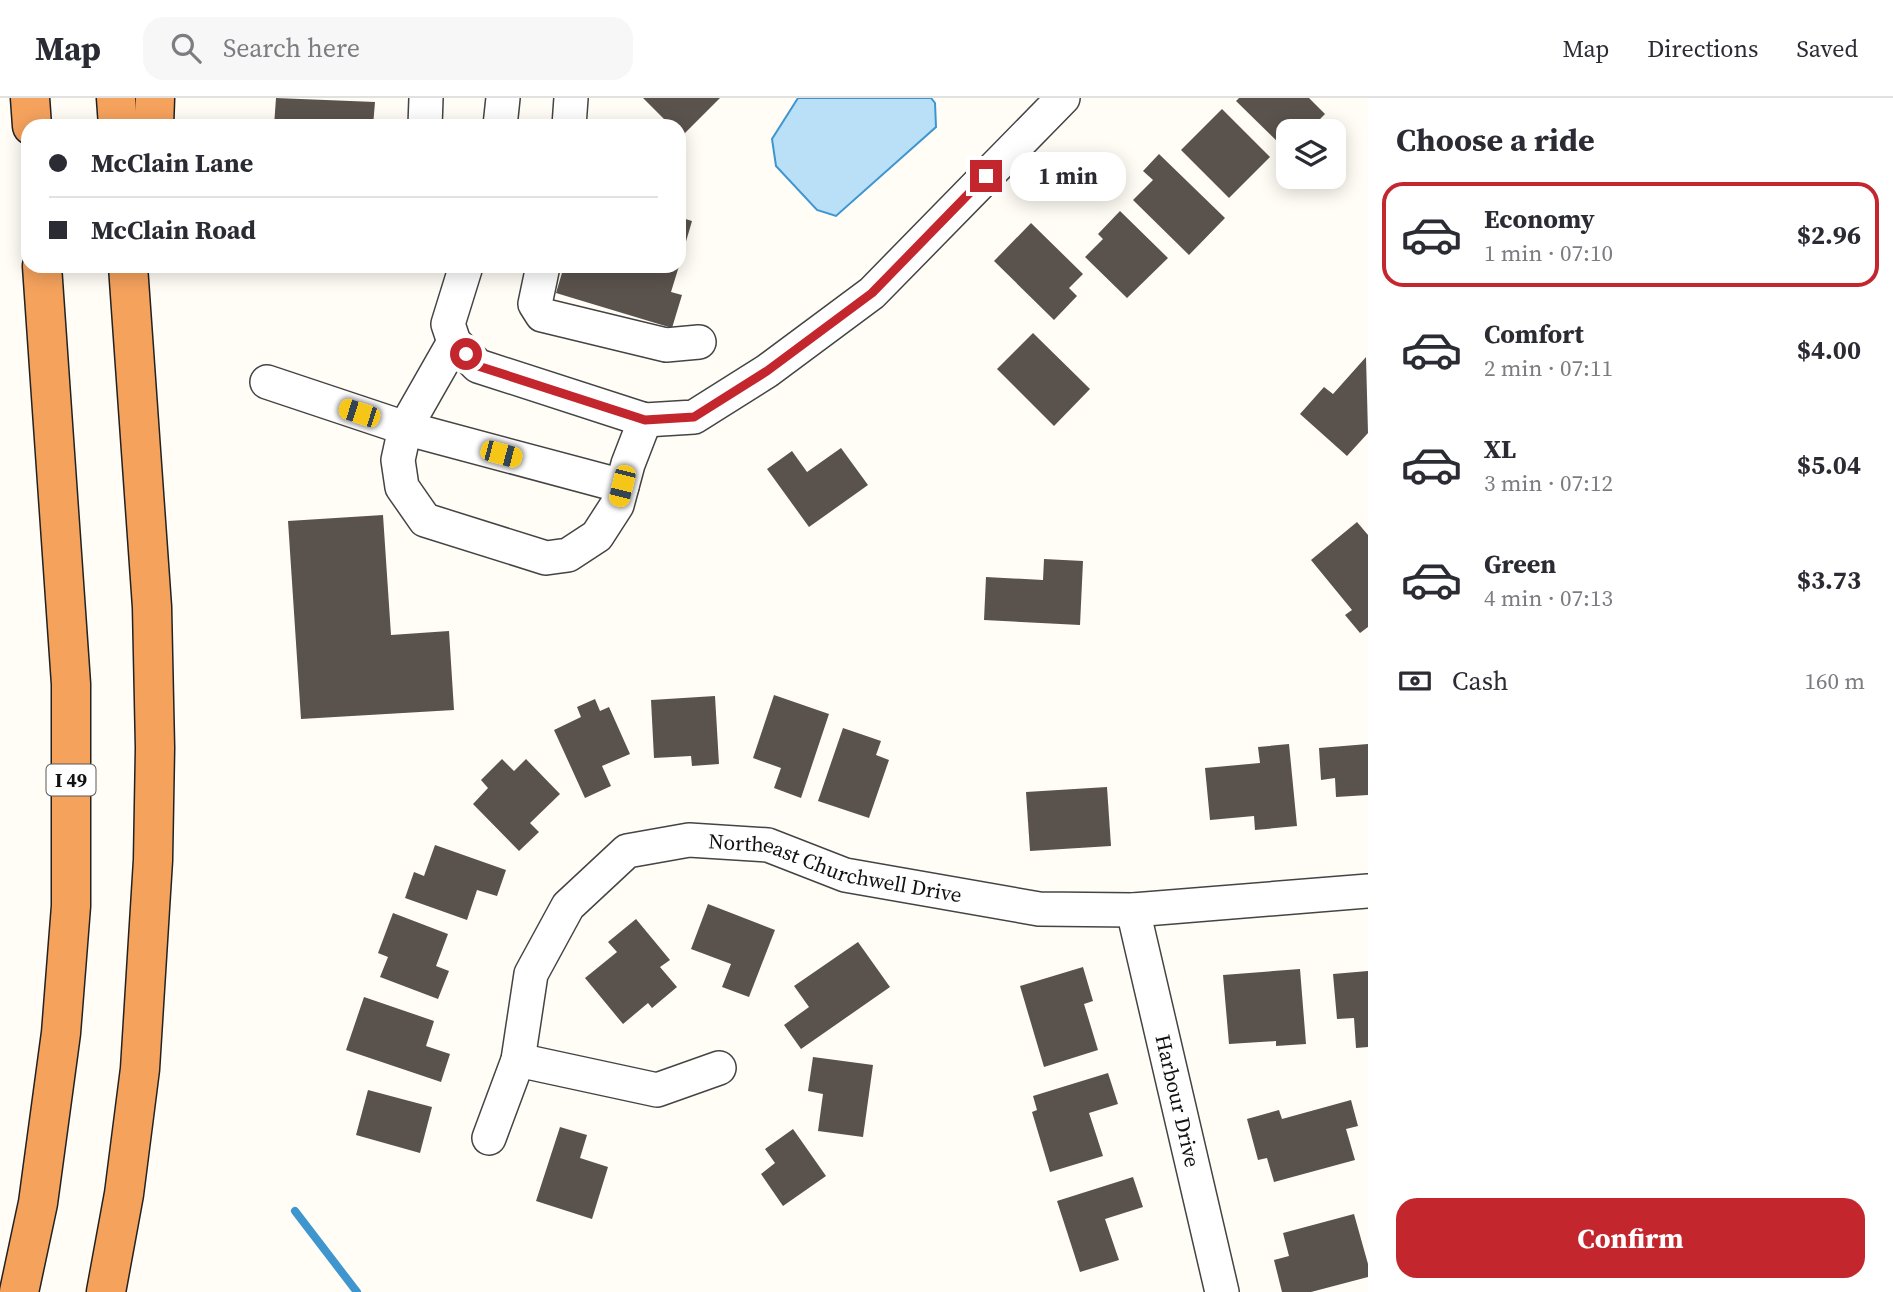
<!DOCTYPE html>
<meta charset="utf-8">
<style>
body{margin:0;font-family:"Source Serif 4",serif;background:#f7f7f7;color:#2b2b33;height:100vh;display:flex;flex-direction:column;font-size:26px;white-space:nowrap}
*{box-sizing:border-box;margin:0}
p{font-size:23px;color:#7c7c81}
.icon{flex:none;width:38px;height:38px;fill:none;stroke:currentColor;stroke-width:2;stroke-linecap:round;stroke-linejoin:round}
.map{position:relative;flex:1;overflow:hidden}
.details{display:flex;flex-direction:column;background:#fff;width:525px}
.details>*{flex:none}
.hud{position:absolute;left:21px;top:21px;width:665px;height:154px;border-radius:21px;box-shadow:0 4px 18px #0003;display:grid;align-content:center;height:154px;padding:0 28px;background:#fff}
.tools{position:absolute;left:1276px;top:21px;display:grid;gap:14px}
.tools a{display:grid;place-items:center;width:70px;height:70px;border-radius:14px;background:#fff;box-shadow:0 4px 18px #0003;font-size:35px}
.end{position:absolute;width:32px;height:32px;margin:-16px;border:9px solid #c4262e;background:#fff;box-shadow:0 0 0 4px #fff}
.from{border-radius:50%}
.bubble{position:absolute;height:49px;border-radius:21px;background:#fff;box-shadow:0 4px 18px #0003;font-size:23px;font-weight:700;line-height:49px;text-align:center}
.car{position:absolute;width:21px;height:42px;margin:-21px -10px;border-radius:9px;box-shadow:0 0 5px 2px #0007;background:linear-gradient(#f5c518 24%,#345 0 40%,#f5c518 0 76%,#345 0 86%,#f5c518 0)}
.hud b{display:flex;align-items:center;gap:24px;height:66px;font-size:26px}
.hud b+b{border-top:2px solid #e1e1e2}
.hud i{width:18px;height:18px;background:#2b2b33}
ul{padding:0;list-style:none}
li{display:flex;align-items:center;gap:21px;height:105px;margin:0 14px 10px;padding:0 14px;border:4px solid transparent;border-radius:21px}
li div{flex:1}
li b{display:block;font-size:26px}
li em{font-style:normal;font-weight:700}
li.on{border-color:#c4262e}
li>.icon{width:63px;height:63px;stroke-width:1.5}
h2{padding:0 28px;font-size:32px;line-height:84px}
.pay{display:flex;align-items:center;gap:18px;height:77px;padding:0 28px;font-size:26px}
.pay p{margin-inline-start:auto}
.action{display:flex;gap:14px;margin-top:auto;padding:14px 28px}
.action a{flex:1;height:80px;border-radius:21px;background:#c4262e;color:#fff;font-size:28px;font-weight:700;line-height:80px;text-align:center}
header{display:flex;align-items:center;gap:42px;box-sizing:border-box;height:98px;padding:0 35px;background:#fff;border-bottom:2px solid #e1e1e2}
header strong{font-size:33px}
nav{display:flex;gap:38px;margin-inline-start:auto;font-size:24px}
.search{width:490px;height:63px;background:#f7f7f7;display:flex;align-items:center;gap:18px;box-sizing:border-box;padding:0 24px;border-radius:21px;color:#7c7c81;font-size:26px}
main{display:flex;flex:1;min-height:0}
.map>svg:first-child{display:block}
.water{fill:#b9e0f7;stroke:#3f96cf;stroke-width:2}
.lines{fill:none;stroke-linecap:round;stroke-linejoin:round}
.stream{stroke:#3f96cf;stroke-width:8}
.building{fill:#5a524d}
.minor-casing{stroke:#444;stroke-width:36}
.highway-casing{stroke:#222;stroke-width:41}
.minor{stroke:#fff;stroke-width:33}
.highway{stroke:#f5a25d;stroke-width:38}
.route{stroke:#c4262e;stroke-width:9}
.labels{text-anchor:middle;stroke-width:7;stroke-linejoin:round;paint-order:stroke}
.shield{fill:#fff;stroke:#585858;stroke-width:2}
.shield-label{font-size:19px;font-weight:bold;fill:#111}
.street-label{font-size:21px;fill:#111;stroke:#fff}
</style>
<header>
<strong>Map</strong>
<div class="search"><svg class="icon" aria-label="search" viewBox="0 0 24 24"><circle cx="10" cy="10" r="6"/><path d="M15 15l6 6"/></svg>Search here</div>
<nav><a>Map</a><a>Directions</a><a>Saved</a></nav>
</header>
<main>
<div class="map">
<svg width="1368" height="1194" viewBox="0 0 1368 1194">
<rect width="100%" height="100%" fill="#fffdf5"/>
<path class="water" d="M798 0H931L935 5 936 29 836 118 817 112 776 68 772 41Z"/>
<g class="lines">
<path class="stream" d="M295 1113 357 1194"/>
</g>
<g class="building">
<path d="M276 0 375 4 373 28H274Z"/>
<path d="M643 0H720L681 39 679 28H671Z"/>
<path d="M1239 0H1309L1325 16 1310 31 1313 33H1288V54L1236 3Z"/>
<path d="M1222 11 1270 59 1229 100 1181 52Z"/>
<path d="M1159 56 1225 120 1189 157 1133 102 1153 82 1143 73Z"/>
<path d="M1120 113 1168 160 1127 200 1085 159 1103 141 1098 136Z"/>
<path d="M679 119 692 123 680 164H679Z"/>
<path d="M1031 125 1083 176 1069 190 1077 198 1054 222 994 163Z"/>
<path d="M564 168H679L671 194 682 197 672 230 556 195Z"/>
<path d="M1033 235 1090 291 1054 328 997 271Z"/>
<path d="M1366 259 1368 335 1347 358 1300 316 1324 289 1333 296Z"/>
<path d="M841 350 868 387 809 429 767 371 792 353 807 374Z"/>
<path d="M383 417 391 537 449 533 454 612 301 621 288 423Z"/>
<path d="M1357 424 1368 437V529L1360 535 1345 517 1352 512 1311 462Z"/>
<path d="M1044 461 1083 463 1080 527 984 522 986 479 1043 482Z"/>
<path d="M774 597 829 616 801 700 774 690 781 670 753 660Z"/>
<path d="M715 598 719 666 692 668 691 658 654 660 651 602Z"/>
<path d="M595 601 600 613 609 609 630 656 602 668 611 688 585 700 554 632 581 619 577 609Z"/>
<path d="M843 630 881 643 876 657 889 662 869 720 818 703Z"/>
<path d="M1289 646 1297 728 1255 732 1254 718 1210 722 1205 670 1260 665 1258 649Z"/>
<path d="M1368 646V697L1336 699 1335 680 1321 682 1319 650Z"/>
<path d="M502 661 514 673 526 661 560 696 530 725 539 734 519 753 473 706 488 690 481 682Z"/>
<path d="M1107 689 1111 748 1030 753 1026 694Z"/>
<path d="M435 747 506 772 497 798 477 792 467 822 405 800 414 774 424 778Z"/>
<path d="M708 806 775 832 749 899 722 889 731 866 691 851Z"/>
<path d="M393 815 448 836 436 868 449 873 438 901 380 879 388 859 378 855Z"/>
<path d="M636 821 670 862 660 869 677 889 652 910 648 905 623 926 585 880 617 854 608 844Z"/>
<path d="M858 844 890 889 801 951 784 927 809 909 794 888Z"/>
<path d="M1083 869 1093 903 1084 906 1098 952 1044 969 1020 888Z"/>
<path d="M1300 871 1306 946 1276 948V943L1229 946 1223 877Z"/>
<path d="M1368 873V949L1356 950 1354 920 1337 921 1333 876Z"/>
<path d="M364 899 434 923 426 948 450 956 441 984 346 952Z"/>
<path d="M813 959 873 967 863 1039 818 1033 823 996 808 993Z"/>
<path d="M1108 975 1118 1006 1089 1015 1103 1058 1050 1074 1032 1014 1037 1012 1033 998Z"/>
<path d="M368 992 432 1009 420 1055 356 1037Z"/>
<path d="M1351 1002 1358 1028 1346 1031 1355 1062 1274 1084 1267 1060 1258 1062 1247 1021 1279 1012 1282 1021Z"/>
<path d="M560 1029 587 1037 580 1060 608 1069 592 1121 536 1103Z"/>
<path d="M793 1031 826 1078 783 1108 761 1076 775 1065 765 1051Z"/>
<path d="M1133 1079 1143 1109 1105 1121 1119 1162 1080 1174 1057 1103Z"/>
<path d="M1354 1116 1368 1166V1179L1311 1194H1282L1274 1162 1289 1158 1283 1135Z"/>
</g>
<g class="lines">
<defs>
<g id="minor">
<path d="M425 28 426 0"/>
<path d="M500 28 503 0"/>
<path d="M569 28 571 0"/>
<path d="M466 168 448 226 454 244 478 268 645 322 694 319 767 273 872 195 1063 0"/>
<path d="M543 168 535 206 542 217 666 247 699 244"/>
<path d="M454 244 405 330 398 362 402 389 425 422 546 460 568 457 597 438 617 407 628 366 645 322"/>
<path d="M267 284 405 330 622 388"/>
<path id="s1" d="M1133 812 1222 1194"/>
<path d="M518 962 657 992 719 970"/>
<path id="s2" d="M489 1040 518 962 531 876 568 808 627 753 689 742 768 747 845 777 1039 811 1133 812 1368 793"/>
</g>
<g id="highway">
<path d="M30 0 32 28"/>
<path d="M116 0 118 28"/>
<path d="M154 28 155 0"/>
<path d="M19 1194 38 1105 61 935 71 808V586L42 168"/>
<path d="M106 1194 124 1096 140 971 153 762 155 650 152 509 128 168"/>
</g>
</defs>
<use href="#minor" class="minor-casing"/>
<use href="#highway" class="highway-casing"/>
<use href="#minor" class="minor"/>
<use href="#highway" class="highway"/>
</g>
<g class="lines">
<path class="route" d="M466 256 478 268 645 322 694 319 767 273 872 195 986 78"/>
</g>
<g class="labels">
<rect class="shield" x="46.5" y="666.5" width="49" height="31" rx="5"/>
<g class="shield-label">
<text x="71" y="689">I 49</text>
</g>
<g class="street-label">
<text dy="7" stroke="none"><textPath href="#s2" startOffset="541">Northeast Churchwell Drive</textPath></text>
<text dy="7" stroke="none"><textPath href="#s1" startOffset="196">Harbour Drive</textPath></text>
</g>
</g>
</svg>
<div class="tools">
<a><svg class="icon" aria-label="layers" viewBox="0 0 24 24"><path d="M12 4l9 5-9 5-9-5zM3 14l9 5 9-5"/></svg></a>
</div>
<i class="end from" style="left:466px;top:256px"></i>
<i class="end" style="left:986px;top:78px"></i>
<div class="bubble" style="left:1010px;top:54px;width:116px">1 min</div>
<i class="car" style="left:359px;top:315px;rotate:288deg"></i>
<i class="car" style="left:501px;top:356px;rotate:105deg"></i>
<i class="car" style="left:622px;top:388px;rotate:194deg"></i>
<div class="hud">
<b><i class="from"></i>McClain Lane</b>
<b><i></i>McClain Road</b>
</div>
</div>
<section class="details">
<h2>Choose a ride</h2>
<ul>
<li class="on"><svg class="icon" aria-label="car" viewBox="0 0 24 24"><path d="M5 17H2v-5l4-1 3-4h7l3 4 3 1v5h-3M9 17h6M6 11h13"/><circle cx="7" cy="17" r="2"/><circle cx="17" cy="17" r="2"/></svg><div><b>Economy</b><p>1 min · 07:10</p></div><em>$2.96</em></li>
<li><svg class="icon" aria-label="car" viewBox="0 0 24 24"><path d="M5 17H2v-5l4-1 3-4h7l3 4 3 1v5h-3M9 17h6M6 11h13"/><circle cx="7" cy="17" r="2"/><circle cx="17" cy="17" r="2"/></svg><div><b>Comfort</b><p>2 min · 07:11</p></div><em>$4.00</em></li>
<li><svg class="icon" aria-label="car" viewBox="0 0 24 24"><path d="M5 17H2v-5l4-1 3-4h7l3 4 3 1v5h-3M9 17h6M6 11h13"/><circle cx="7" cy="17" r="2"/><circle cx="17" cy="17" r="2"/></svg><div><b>XL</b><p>3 min · 07:12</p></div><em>$5.04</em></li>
<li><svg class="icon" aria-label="car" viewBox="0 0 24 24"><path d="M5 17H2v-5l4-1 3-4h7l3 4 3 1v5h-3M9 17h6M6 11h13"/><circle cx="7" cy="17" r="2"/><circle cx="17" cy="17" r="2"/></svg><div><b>Green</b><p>4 min · 07:13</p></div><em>$3.73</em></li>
</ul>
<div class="pay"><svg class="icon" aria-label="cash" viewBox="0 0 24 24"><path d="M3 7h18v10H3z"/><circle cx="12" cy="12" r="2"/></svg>Cash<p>160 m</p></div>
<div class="action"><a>Confirm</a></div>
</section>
</main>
